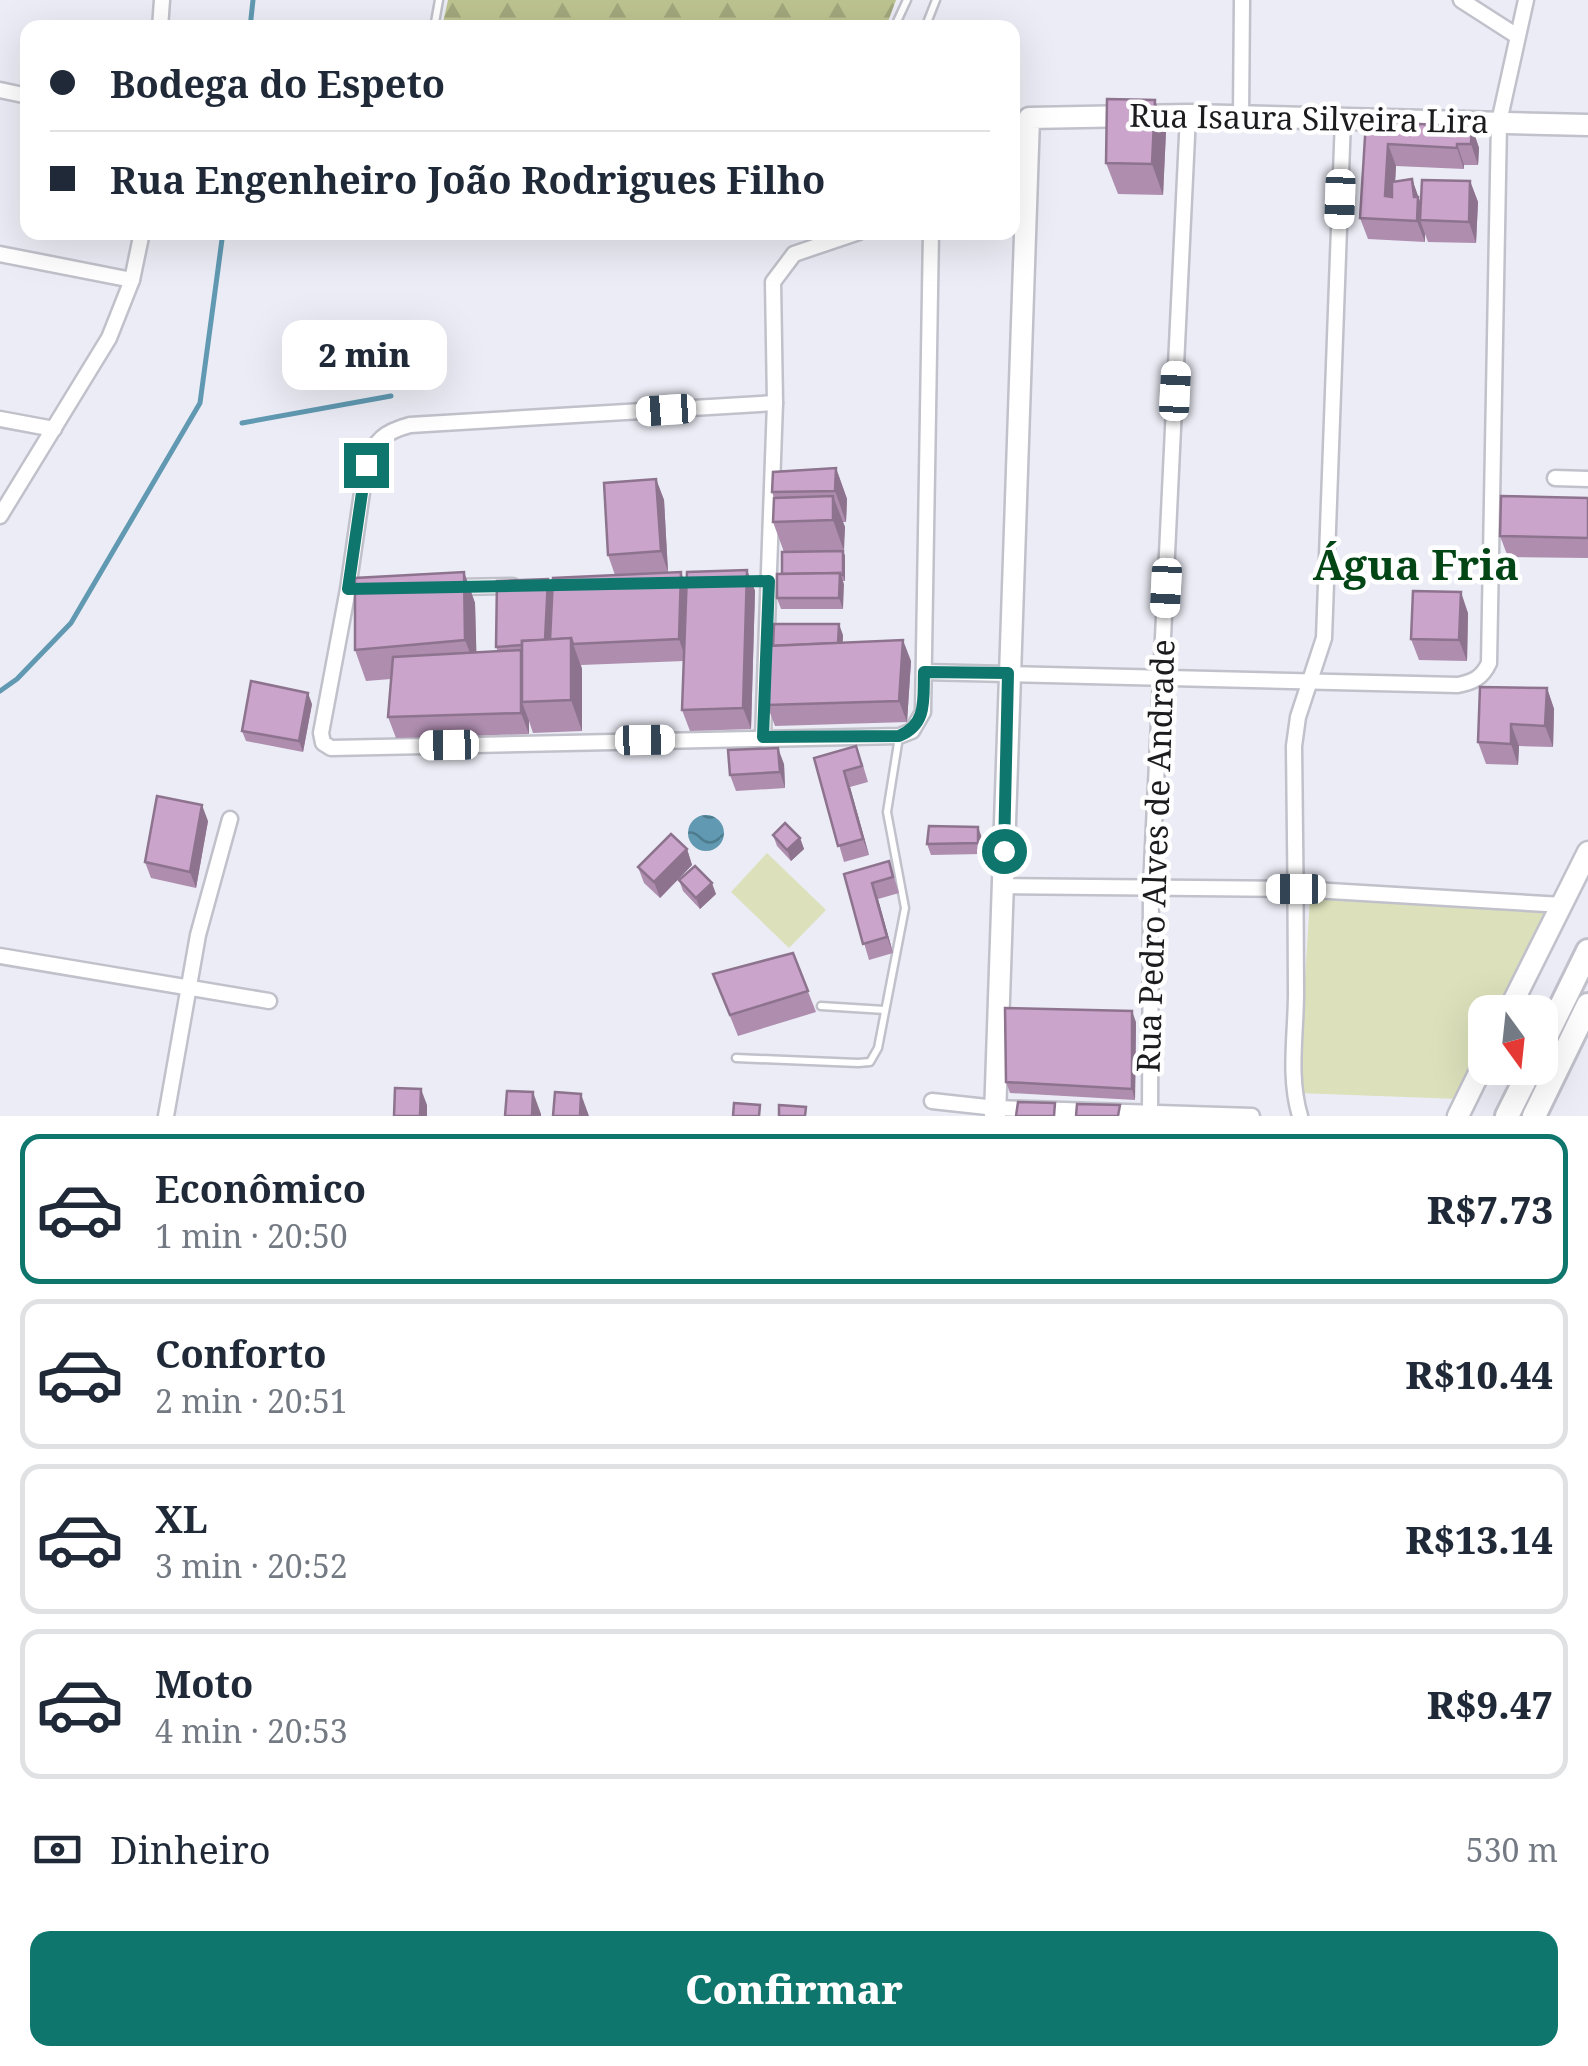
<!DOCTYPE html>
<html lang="pt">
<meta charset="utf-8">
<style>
body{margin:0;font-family:"Noto Serif",serif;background:#f6f6f7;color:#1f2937;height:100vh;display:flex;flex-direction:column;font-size:38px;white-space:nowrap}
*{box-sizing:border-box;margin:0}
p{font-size:32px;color:#747a83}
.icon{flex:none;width:55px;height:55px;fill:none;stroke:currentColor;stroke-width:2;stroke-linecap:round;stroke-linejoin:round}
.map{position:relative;height:1116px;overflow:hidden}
.panel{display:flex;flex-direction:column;background:#fff;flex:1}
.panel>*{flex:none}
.top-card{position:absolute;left:20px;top:20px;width:1000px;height:220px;border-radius:20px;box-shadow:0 10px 40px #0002;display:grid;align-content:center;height:220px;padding:0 30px;background:#fff}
.needle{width:65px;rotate:165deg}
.controls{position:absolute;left:1468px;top:995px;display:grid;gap:20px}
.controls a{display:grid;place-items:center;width:90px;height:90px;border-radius:20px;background:#fff;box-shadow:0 10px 40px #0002;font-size:50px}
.end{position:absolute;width:45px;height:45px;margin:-22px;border:12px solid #0f766e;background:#fff;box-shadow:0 0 0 5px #fff}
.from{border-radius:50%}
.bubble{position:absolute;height:70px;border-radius:20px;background:#fff;box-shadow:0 10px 40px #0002;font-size:32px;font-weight:800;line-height:70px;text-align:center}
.car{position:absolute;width:30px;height:60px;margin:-30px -15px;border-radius:12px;box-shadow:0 0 8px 2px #0007;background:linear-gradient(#fff 24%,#345 0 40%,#fff 0 76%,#345 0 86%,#fff 0)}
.top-card b{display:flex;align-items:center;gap:35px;height:95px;font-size:38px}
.top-card b+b{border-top:2px solid #e0e1e3}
.top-card i{width:25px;height:25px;background:#1f2937}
ul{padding:18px 0 0;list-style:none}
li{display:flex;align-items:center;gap:30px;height:150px;margin:0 20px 15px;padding:0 10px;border:5px solid #e0e1e3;border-radius:20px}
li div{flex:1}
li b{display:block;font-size:38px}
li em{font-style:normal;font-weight:800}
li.current{border-color:#0f766e}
li>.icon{width:90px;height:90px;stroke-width:1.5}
.pay{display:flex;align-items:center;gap:25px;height:110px;padding:0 30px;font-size:38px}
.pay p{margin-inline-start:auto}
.button{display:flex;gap:20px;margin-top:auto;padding:20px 30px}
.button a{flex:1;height:115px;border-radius:20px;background:#0f766e;color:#fff;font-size:40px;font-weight:800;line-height:115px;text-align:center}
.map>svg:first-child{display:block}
.grass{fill:#dce1bb}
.forest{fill:url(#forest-firs)}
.water{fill:url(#water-waves)}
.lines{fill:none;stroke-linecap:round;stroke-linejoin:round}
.stream{stroke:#6099b1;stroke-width:5}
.service-casing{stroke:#c0c1ca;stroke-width:11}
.minor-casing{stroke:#c0c1ca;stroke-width:19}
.secondary-casing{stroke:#c0c1ca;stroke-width:25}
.trunk-casing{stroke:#c0c1ca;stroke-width:28}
.service{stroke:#fff;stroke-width:6}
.minor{stroke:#fff;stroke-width:14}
.secondary{stroke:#fff;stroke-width:20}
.trunk{stroke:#fff;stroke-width:22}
.wall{fill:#ae8daf}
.shaded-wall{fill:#8d738e}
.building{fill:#caa4cb;stroke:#8d738e;stroke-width:2.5}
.route{stroke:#0f766e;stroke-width:12}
.labels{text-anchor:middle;stroke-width:9;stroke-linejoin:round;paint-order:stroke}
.street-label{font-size:32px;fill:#1c1c1f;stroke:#fff}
.district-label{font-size:42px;font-weight:bold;fill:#024616;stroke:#fff}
</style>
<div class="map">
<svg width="1588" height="1116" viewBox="0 0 1588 1116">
<defs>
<pattern id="forest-firs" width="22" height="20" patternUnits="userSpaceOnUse" patternTransform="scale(2.5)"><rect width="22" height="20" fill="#bdc390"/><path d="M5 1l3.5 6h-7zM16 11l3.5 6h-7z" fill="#a2a77c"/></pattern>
<pattern id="water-waves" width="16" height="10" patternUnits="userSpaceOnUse" patternTransform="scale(2.5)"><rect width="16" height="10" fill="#6099b1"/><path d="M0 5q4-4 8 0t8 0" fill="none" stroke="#4e7c8f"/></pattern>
</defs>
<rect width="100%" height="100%" fill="#ebecf5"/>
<g class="grass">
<path d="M767 853 826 910 789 948 731 892Z"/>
<path d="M1310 898 1546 911 1499 1012H1485V1042L1459 1099 1298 1093Z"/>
</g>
<path class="forest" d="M448 0H896L886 27H442Z"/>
<circle class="water" cx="706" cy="833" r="18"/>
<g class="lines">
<g class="stream">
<path d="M250 28 253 0"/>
<path d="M242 423 391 396"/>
<path d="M0 691 17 679 71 623 200 403 223 232"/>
</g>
<defs>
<g id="service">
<path d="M434 28 439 0"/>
<path d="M894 28 907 0"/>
<path d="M925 28 936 0"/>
<path d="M1012 117 1028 118"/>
<path d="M821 1006 885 1010"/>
<path d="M736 1058 858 1063 870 1062 878 1048 905 908 887 812 899 737"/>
</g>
<g id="minor">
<path d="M1461 0 1517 36"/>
<path d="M160 28 162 0"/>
<path d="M0 90 28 96"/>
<path d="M1241 117 1242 0"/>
<path d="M0 254 132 280"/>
<path d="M775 403 410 425C384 432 375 440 366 465L348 589 321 733 323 743 331 748 899 736 912 731 923 712 931 232"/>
<path d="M0 419 54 429"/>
<path d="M1555 478 1588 479"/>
<path d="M0 516 109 338 132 280 142 232"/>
<path d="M455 587 513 586"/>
<path d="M924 672 1458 685C1473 682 1482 678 1489 663L1499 122 1526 0"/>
<path d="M763 737 775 403 773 282 794 254 859 232"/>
<path d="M1003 886 1296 889 1563 905"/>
<path d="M0 956 269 1001"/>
<path d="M932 1101 996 1108 1252 1116"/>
<path d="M166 1116 198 935 230 819"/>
<path d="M1150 1116 1151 888 1188 115"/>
<path d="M1300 1116C1288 1076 1296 1034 1296 993 1296 911 1295 828 1294 746L1298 717 1324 638 1343 119"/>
</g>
<g id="secondary">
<path d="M1508 1012 1588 852"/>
<path d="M995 1116 1029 118 1188 115 1588 125"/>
<path d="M1458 1116 1485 1061"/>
</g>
<g id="trunk">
<path d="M1540 1049 1588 951"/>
<path d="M1507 1116 1531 1068"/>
<path d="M1534 1116 1588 1005"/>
</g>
</defs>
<use href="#service" class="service-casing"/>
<use href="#minor" class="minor-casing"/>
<use href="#secondary" class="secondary-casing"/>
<use href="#trunk" class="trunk-casing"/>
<use href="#service" class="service"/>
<use href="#minor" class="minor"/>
<use href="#secondary" class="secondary"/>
<use href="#trunk" class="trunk"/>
</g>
<g class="wall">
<path d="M1366 121 1472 127 1479 148 1478 165H1464V169L1396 166 1395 182 1412 179 1421 204 1470 181 1478 202 1476 243 1428 242 1425 234V242L1368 239 1360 218Z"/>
<path d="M1166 131 1163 195 1118 194 1106 163Z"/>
<path d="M836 468 847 499 846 522H843L845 527 843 551 845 556V581H842L843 609H781L777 598 782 574 784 552 773 522 774 498 772 492Z"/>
<path d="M656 479 664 500 668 572 628 575 686 585 747 570 755 591 751 729 690 731 682 710 684 661 581 665 582 669V731L533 733 529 721V734L396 738 388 717 391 679 366 681 355 650 464 572 475 603 476 653 498 652 496 647 548 579 552 590 615 575 608 555Z"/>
<path d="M1588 498V558L1508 557 1500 536Z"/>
<path d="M1468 613 1467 661 1419 660 1411 639Z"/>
<path d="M843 635 842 643 911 661 907 722 775 726 767 705 773 646Z"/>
<path d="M1547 688 1554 709 1553 747 1519 746 1518 765 1486 764 1478 742Z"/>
<path d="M312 704 303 752 246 741 242 731Z"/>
<path d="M814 758 862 762 868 782 850 787 869 855 844 862Z"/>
<path d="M784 764 785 788 736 791 730 775Z"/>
<path d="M208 821 196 888 151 878 145 862Z"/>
<path d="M773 835 800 838 804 849 791 861 777 846Z"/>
<path d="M982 838 981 854 931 855 927 844Z"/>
<path d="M687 849 692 865 660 898 644 883 638 867Z"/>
<path d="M889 861 899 893 878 899 893 953 869 960 844 874Z"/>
<path d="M679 880 716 894 700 909 683 891Z"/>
<path d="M793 953 816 1012 738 1036 713 974Z"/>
<path d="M1136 1022 1135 1100 1010 1093 1006 1082Z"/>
</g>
<g class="shaded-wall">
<path d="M1155 100 1166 131 1163 195 1152 164Z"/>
<path d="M1472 127 1479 148 1478 165 1471 144Z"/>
<path d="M1388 144 1396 166 1393 218 1385 196Z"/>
<path d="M1457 144 1464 165V169L1457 148Z"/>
<path d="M1412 179 1426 219 1420 220 1425 234V242L1417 221Z"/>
<path d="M1470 181 1478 202 1476 243 1469 222Z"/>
<path d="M836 468 847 499 846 522 835 491Z"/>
<path d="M656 479 664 500 668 572 661 551Z"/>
<path d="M833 496 845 527 844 551 833 520Z"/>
<path d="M843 551 845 556V581L843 575Z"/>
<path d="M747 570 755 591 751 729 743 708Z"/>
<path d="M464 572 475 603 477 671 465 640Z"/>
<path d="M681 572 689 593 686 660 679 639Z"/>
<path d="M840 573 844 584 843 609 839 598Z"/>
<path d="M548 579 556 600 554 645 545 644Z"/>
<path d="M1461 592 1468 613 1467 661 1459 640Z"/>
<path d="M839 624 843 635 842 661 838 650Z"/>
<path d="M571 638 582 669V731L571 700Z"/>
<path d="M903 640 911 661 907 722 899 701Z"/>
<path d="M521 650 522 702 529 721V734L521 713Z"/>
<path d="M1547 688 1554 709 1553 747 1545 726Z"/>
<path d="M308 693 312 704 303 752 299 741Z"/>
<path d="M1511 724 1519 746 1518 765 1511 744Z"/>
<path d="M778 748 784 764 785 788 780 772Z"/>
<path d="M844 771 850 787 869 855 863 839Z"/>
<path d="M202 805 208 821 196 888 190 872Z"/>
<path d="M978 827 982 838 981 854 978 843Z"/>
<path d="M800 838 804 849 791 861 787 850Z"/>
<path d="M687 849 692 865 660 898 654 882Z"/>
<path d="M712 883 716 894 700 909 696 898Z"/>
<path d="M872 883 878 899 893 953 887 937Z"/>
<path d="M1132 1011 1136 1022 1135 1100 1132 1089Z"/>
<path d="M421 1089 427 1105V1116H420Z"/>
<path d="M533 1092 541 1114V1116H532Z"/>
<path d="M581 1094 589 1116H580Z"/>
</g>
<g class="building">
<path d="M1107 99 1155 100 1152 164 1106 163Z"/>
<path d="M1366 121 1472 127 1471 144H1457V148L1388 144 1385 196 1392 197V182L1412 179 1414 197H1418L1417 221 1360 218Z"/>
<path d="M1422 180 1470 181 1469 222 1420 220Z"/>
<path d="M836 468 835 491 772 492 773 472Z"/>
<path d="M656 479 661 551 608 555 604 483Z"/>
<path d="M833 496V520L773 522 774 498Z"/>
<path d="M1501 496 1588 498V538L1500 536Z"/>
<path d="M843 551V575H840V573L782 574V552Z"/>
<path d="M747 570 743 708 682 710 687 572Z"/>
<path d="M464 572 465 640 355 650V578Z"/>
<path d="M681 572 679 639 573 644 571 638 550 640 553 578Z"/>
<path d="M840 573 839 598H777V574Z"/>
<path d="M548 579 545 640 522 641V645L496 647 497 581Z"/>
<path d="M1413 591 1461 592 1459 640 1411 639Z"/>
<path d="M774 624H839L838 643 773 646Z"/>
<path d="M571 638V700L522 702V641Z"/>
<path d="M903 640 899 701 767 705 768 646Z"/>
<path d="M521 650V713L388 717 393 657Z"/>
<path d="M251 681 308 693 299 741 242 731Z"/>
<path d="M1480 687 1547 688 1545 726 1511 724V744L1478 742Z"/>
<path d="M856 746 862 766 844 771 863 839 838 846 814 758Z"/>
<path d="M778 748 780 772 730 775 728 750Z"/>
<path d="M157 796 202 805 190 872 145 862Z"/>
<path d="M785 823 800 838 787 850 773 835Z"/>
<path d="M929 826 978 827V843L927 844Z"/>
<path d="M671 834 687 849 654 882 638 867Z"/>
<path d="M889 861 893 877 872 883 887 937 863 944 844 874Z"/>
<path d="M695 866 712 883 696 898 679 880Z"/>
<path d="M793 953 808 991 730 1015 713 974Z"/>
<path d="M1005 1008 1132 1011V1089L1006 1082Z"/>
<path d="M395 1088 421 1089 420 1116H394Z"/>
<path d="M507 1091 533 1092 532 1116H505Z"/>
<path d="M555 1092 581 1094 580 1116H553Z"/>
<path d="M1018 1102 1055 1103 1054 1116H1016Z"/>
<path d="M734 1103 760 1105 759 1116H733Z"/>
<path d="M1077 1104 1120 1105 1118 1116H1076Z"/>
<path d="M779 1105 806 1107 805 1116H779Z"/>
</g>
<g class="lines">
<path class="route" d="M366 465 348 589 769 581 763 737 899 736C928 724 923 699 924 672L1008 673 1004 851"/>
</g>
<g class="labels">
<g class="street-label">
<text transform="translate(1309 119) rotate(1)" y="11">Rua Isaura Silveira Lira</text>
<text transform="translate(1156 856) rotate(-88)" y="11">Rua Pedro Alves de Andrade</text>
</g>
<g class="district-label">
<text x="1416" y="580">Água Fria</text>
</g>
</g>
</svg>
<div class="controls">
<a><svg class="needle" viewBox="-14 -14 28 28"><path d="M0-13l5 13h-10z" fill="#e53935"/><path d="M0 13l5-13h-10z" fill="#747a83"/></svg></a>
</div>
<i class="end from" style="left:1004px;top:851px"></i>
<i class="end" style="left:366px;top:465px"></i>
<div class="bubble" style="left:282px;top:320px;width:165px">2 min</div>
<i class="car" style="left:1340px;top:199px;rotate:182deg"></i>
<i class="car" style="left:1175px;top:391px;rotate:3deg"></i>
<i class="car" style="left:666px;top:410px;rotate:266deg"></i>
<i class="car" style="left:1166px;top:588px;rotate:183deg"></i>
<i class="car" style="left:645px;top:740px;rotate:89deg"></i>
<i class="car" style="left:449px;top:745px;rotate:269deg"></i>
<i class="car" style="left:1296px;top:889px;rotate:270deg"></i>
<div class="top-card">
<b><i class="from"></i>Bodega do Espeto</b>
<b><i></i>Rua Engenheiro João Rodrigues Filho</b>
</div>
</div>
<section class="panel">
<ul>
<li class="current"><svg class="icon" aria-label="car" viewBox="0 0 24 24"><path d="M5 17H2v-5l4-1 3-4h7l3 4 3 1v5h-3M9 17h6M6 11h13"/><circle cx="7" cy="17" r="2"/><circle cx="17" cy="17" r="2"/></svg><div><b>Econômico</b><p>1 min · 20:50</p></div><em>R$7.73</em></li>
<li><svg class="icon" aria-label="car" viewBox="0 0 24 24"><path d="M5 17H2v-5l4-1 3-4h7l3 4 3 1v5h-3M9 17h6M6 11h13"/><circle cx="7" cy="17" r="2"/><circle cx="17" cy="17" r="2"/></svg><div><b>Conforto</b><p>2 min · 20:51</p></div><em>R$10.44</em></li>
<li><svg class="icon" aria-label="car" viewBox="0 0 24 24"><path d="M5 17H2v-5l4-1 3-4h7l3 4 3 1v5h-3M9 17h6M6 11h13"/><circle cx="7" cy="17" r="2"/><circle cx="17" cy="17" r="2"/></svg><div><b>XL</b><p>3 min · 20:52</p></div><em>R$13.14</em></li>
<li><svg class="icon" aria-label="car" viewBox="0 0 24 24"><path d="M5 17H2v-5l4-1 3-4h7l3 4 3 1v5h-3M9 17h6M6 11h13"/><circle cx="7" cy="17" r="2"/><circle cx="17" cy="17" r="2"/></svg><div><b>Moto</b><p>4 min · 20:53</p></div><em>R$9.47</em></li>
</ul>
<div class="pay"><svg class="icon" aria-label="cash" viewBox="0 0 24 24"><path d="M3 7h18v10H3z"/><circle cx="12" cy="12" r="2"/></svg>Dinheiro<p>530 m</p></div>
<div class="button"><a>Confirmar</a></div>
</section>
